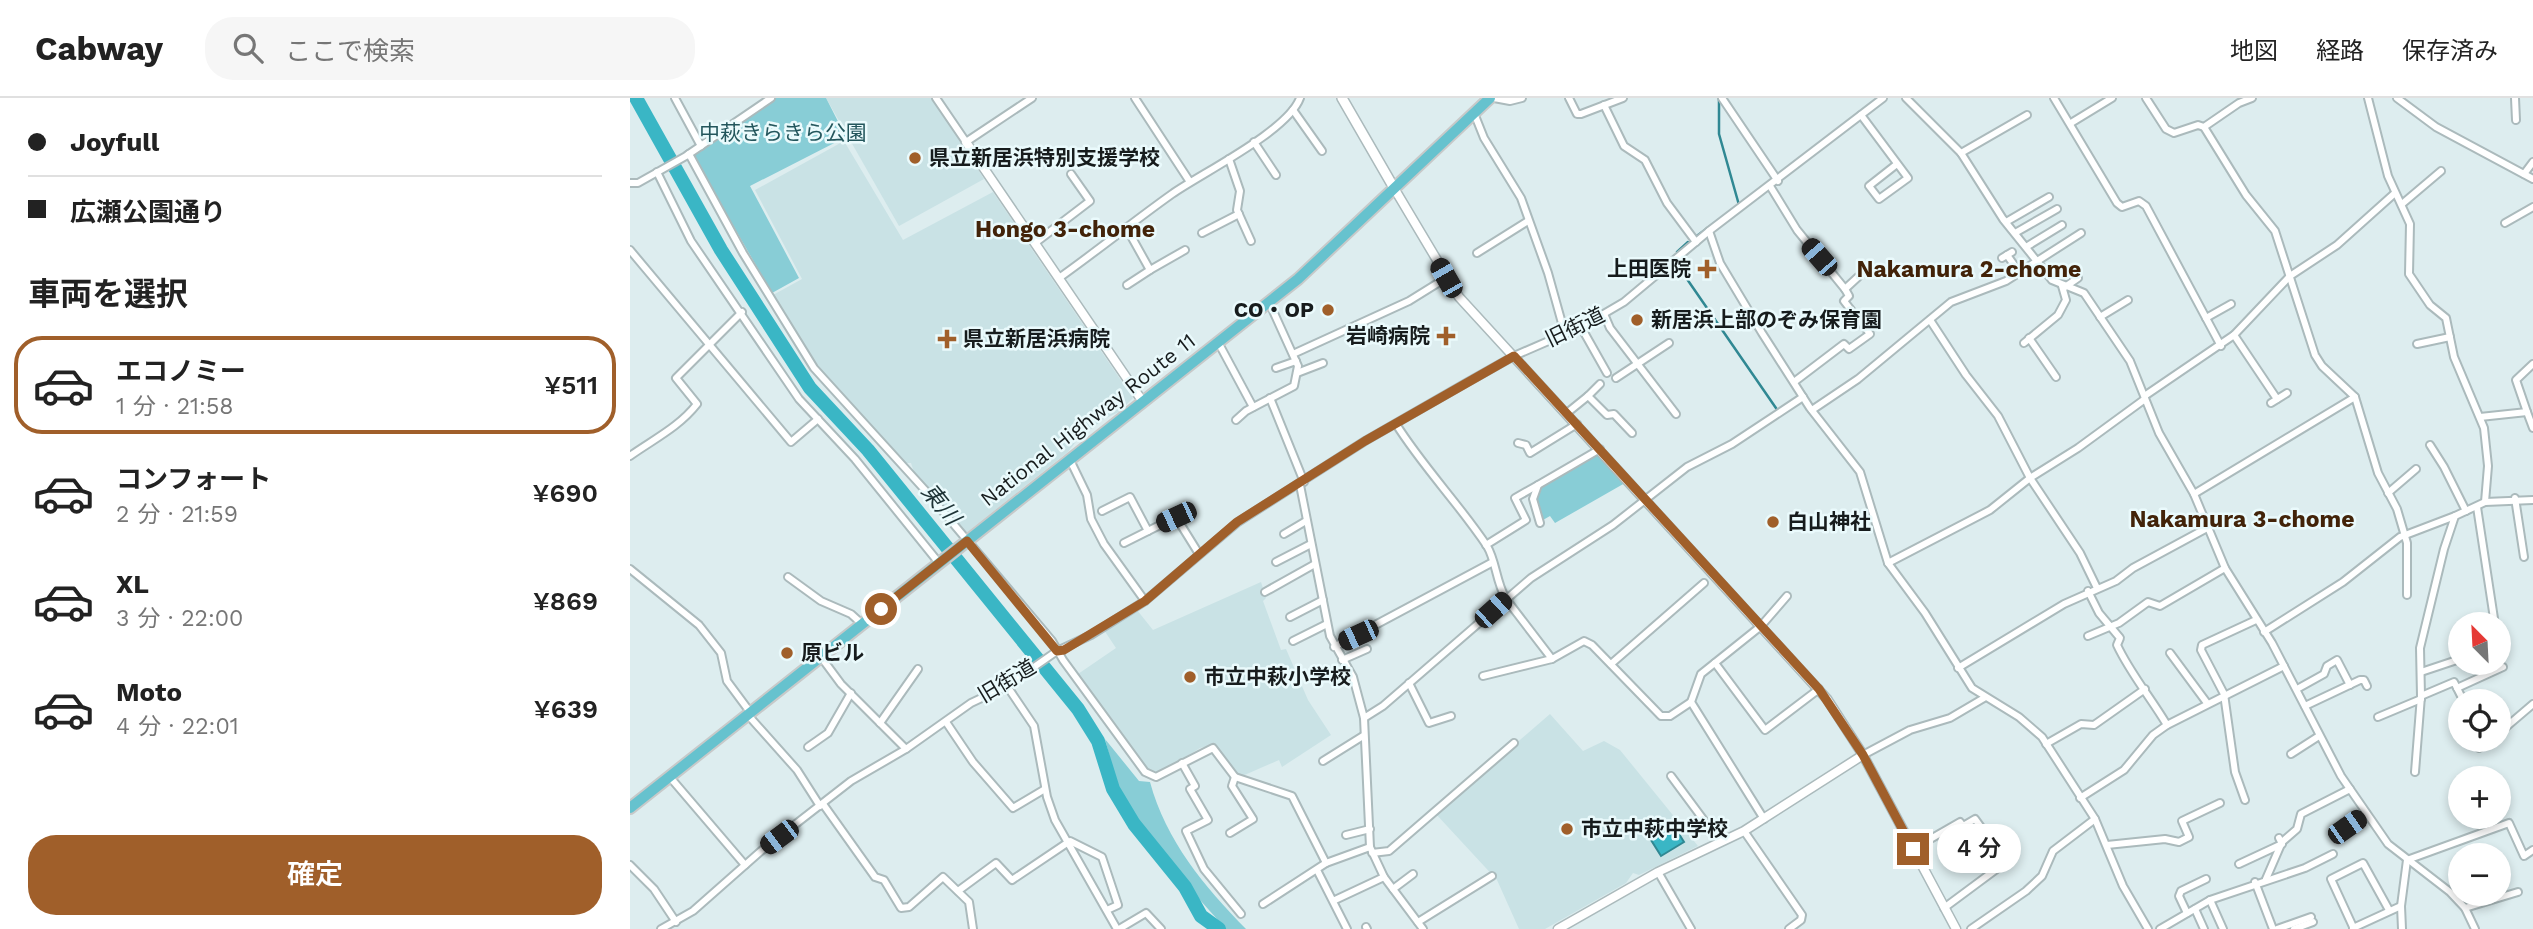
<!DOCTYPE html>
<html lang="ja">
<meta charset="utf-8">
<style>
body{margin:0;font-family:"Work Sans","Noto Sans JP",sans-serif;background:#f6f6f6;color:#222;height:100vh;display:flex;flex-direction:column;font-size:26px;white-space:nowrap}
*{box-sizing:border-box;margin:0}
p{font-size:23px;color:#767676}
.icon{flex:none;width:38px;height:38px;fill:none;stroke:currentColor;stroke-width:2;stroke-linecap:round;stroke-linejoin:round}
.map{position:relative;flex:1;overflow:hidden}
.sheet{display:flex;flex-direction:column;background:#fff;width:630px}
.sheet>*{flex:none}
.banner{display:grid;align-content:center;height:154px;padding:0 28px;background:#fff}
.needle{width:46px;rotate:336deg}
.controls{position:absolute;left:1818px;top:514px;display:grid;gap:14px}
.controls a{display:grid;place-items:center;width:63px;height:63px;border-radius:50%;background:#fff;box-shadow:0 4px 10px #0003;font-size:35px}
.end{position:absolute;width:32px;height:32px;margin:-16px;border:9px solid #a05f2a;background:#fff;box-shadow:0 0 0 4px #fff}
.from{border-radius:50%}
.bubble{position:absolute;height:49px;border-radius:24px;background:#fff;box-shadow:0 4px 10px #0003;font-size:23px;font-weight:600;line-height:49px;text-align:center}
.car{position:absolute;width:21px;height:42px;margin:-21px -10px;border-radius:9px;box-shadow:0 0 5px 2px #0007;background:linear-gradient(#222 24%,#8ab4d8 0 40%,#222 0 76%,#8ab4d8 0 86%,#222 0)}
.banner b{display:flex;align-items:center;gap:24px;height:66px;font-size:26px}
.banner b+b{border-top:2px solid #e0e0e0}
.banner i{width:18px;height:18px;background:#222}
ul{padding:0;list-style:none}
li{display:flex;align-items:center;gap:21px;height:98px;margin:0 14px 10px;padding:0 14px;border:4px solid transparent;border-radius:28px}
li div{flex:1}
li b{display:block;font-size:26px}
li em{font-style:normal;font-weight:600}
li.on{border-color:#a05f2a}
li>.icon{width:63px;height:63px;stroke-width:1.5}
h2{padding:0 28px;font-size:32px;line-height:84px}
.primary-button{display:flex;gap:14px;margin-top:auto;padding:14px 28px}
.primary-button a{flex:1;height:80px;border-radius:28px;background:#a05f2a;color:#fff;font-size:28px;font-weight:600;line-height:80px;text-align:center}
header{display:flex;align-items:center;gap:42px;box-sizing:border-box;height:98px;padding:0 35px;background:#fff;border-bottom:2px solid #e0e0e0}
header strong{font-size:33px}
nav{display:flex;gap:38px;margin-inline-start:auto;font-size:24px}
.search{width:490px;height:63px;background:#f6f6f6;display:flex;align-items:center;gap:18px;box-sizing:border-box;padding:0 24px;border-radius:28px;color:#767676;font-size:26px}
main{display:flex;flex:1;min-height:0}
.map>svg:first-child{display:block}
.built{fill:#c9e2e5}
.green{fill:#88cdd6}
.water{fill:#3ab6c5;stroke:#308893;stroke-width:2}
.lines{fill:none;stroke-linecap:round;stroke-linejoin:round}
.stream{stroke:#308893;stroke-width:2.5}
.river{stroke:#3ab6c5;stroke-width:14}
.minor-casing{stroke:#abbabc;stroke-width:10}
.tertiary-casing{stroke:#abbabc;stroke-width:11}
.secondary-casing{stroke:#abbabc;stroke-width:12}
.trunk-casing{stroke:#c7c9c9;stroke-width:14}
.minor{stroke:#fff;stroke-width:6}
.tertiary{stroke:#fff;stroke-width:8}
.secondary{stroke:#fff;stroke-width:9}
.trunk{stroke:#66c2ce;stroke-width:10}
.route{stroke:#a05f2a;stroke-width:9}
.poi-dot{fill:#a05f2a;stroke:#eafafc;stroke-width:2.5}
.labels{text-anchor:middle;stroke-width:5;stroke-linejoin:round;paint-order:stroke}
.park-label{font-size:21px;fill:#23565c;stroke:#eafafc}
.poi-label{font-size:21px;font-weight:bold;fill:#171c1d;stroke:#eafafc;text-anchor:start}
.street-label{font-size:21px;fill:#171c1d;stroke:#eafafc}
.neighbourhood-label{font-size:23px;font-weight:bold;fill:#422309;stroke:#eafafc}
.water-label{font-size:23px;font-style:italic;fill:#1e3336;stroke:#eafafc}
</style>
<header>
<strong>Cabway</strong>
<div class="search"><svg class="icon" aria-label="search" viewBox="0 0 24 24"><circle cx="10" cy="10" r="6"/><path d="M15 15l6 6"/></svg>ここで検索</div>
<nav><a>地図</a><a>経路</a><a>保存済み</a></nav>
</header>
<main>
<section class="sheet">
<div class="banner">
<b><i class="from"></i>Joyfull</b>
<b><i></i>広瀬公園通り</b>
</div>
<h2>車両を選択</h2>
<ul>
<li class="on"><svg class="icon" aria-label="car" viewBox="0 0 24 24"><path d="M5 17H2v-5l4-1 3-4h7l3 4 3 1v5h-3M9 17h6M6 11h13"/><circle cx="7" cy="17" r="2"/><circle cx="17" cy="17" r="2"/></svg><div><b>エコノミー</b><p>1 分 · 21:58</p></div><em>¥511</em></li>
<li><svg class="icon" aria-label="car" viewBox="0 0 24 24"><path d="M5 17H2v-5l4-1 3-4h7l3 4 3 1v5h-3M9 17h6M6 11h13"/><circle cx="7" cy="17" r="2"/><circle cx="17" cy="17" r="2"/></svg><div><b>コンフォート</b><p>2 分 · 21:59</p></div><em>¥690</em></li>
<li><svg class="icon" aria-label="car" viewBox="0 0 24 24"><path d="M5 17H2v-5l4-1 3-4h7l3 4 3 1v5h-3M9 17h6M6 11h13"/><circle cx="7" cy="17" r="2"/><circle cx="17" cy="17" r="2"/></svg><div><b>XL</b><p>3 分 · 22:00</p></div><em>¥869</em></li>
<li><svg class="icon" aria-label="car" viewBox="0 0 24 24"><path d="M5 17H2v-5l4-1 3-4h7l3 4 3 1v5h-3M9 17h6M6 11h13"/><circle cx="7" cy="17" r="2"/><circle cx="17" cy="17" r="2"/></svg><div><b>Moto</b><p>4 分 · 22:01</p></div><em>¥639</em></li>
</ul>
<div class="primary-button"><a>確定</a></div>
</section>
<div class="map">
<svg width="1903" height="831" viewBox="0 0 1903 831">
<rect width="100%" height="100%" fill="#ddedef"/>
<g class="built">
<path d="M196 0H302L354 81 269 128Z"/>
<path d="M214 43 273 142 363 94 503 300 489 314 474 321 448 341 438 354 336 435 284 374 281 365H274L195 278 143 197 172 181 125 92Z"/>
<path d="M631 484 636 500 633 503 651 552 656 551 678 602 701 637 652 669 649 662 610 679 582 647 570 650 532 674 519 673 448 576 486 550 474 532 507 512 523 532Z"/>
<path d="M920 616 953 653 974 643 990 652 1068 748 1009 777 1003 775 996 785 915 831H889L867 782 805 715Z"/>
</g>
<g class="green">
<path d="M146 0H196L216 39 120 88 169 180 142 195 63 58Z"/>
<path d="M969 356 995 385 925 425 920 418 913 422 906 400 909 390Z"/>
<path d="M475 641 509 683 520 684C536 743 574 788 616 831H596L544 773 507 722 488 690Z"/>
</g>
<path class="water" d="M1044 728 1054 744 1031 758 1021 742Z"/>
<g class="lines">
<g class="stream">
<path d="M1089 0V36L1109 107"/>
<path d="M1064 140 1098 115"/>
<path d="M1047 154 1058 144"/>
<path d="M1048 168 1148 313"/>
</g>
<path class="river" d="M6 0 91 152 180 290 238 352 448 611 468 643 483 691 504 726 555 789 571 818 589 831"/>
<defs>
<g id="minor">
<path d="M45 0 71 48"/>
<path d="M306 0 336 44 402 0"/>
<path d="M505 0 560 84"/>
<path d="M864 0 880 3 892 0"/>
<path d="M939 0 947 16H951L993 0"/>
<path d="M1092 0 1148 83"/>
<path d="M1276 0 1331 55 1373 121 1422 182 1454 195 1500 263 1529 335 1564 396 1595 470 1642 545 1711 678 1758 746 1820 794 1835 810 1845 831"/>
<path d="M1424 0 1487 105 1492 109 1509 103 1516 108 1591 248"/>
<path d="M1516 0 1536 31 1544 35 1568 27 1574 29 1609 5 1622 0"/>
<path d="M1738 0 1758 78 1780 126 1779 176 1800 207 1816 220 1824 259 1854 330 1858 368 1855 404"/>
<path d="M1767 0 1806 29 1903 81"/>
<path d="M1885 0 1886 22"/>
<path d="M974 7 994 48 1015 62 1037 105 1066 144"/>
<path d="M663 12 692 53"/>
<path d="M844 15 854 40 891 100 918 175 935 236"/>
<path d="M1231 17 1278 80 1249 101 1239 88 1267 66"/>
<path d="M1441 25 1482 0"/>
<path d="M1574 29 1616 97 1645 133 1685 257 1692 268 1725 299 1748 375 1767 411 1777 445V497"/>
<path d="M624 44 646 77"/>
<path d="M1331 55 1397 17"/>
<path d="M59 56 113 155 184 270 294 391 422 543 433 562 515 674 526 679 583 650 605 679 662 698 696 765 740 749"/>
<path d="M599 61 610 93 607 112 621 143"/>
<path d="M27 74 61 143 169 301 225 361 309 465"/>
<path d="M1894 76 1903 64"/>
<path d="M0 85H8L56 58 141 0"/>
<path d="M1140 88 1167 132 1215 191 1228 179"/>
<path d="M1772 106 1811 73"/>
<path d="M1376 124 1419 99"/>
<path d="M1875 125 1903 109"/>
<path d="M496 129 520 172 555 152"/>
<path d="M1079 133 1090 165 1132 235 1180 310 1230 374 1258 465 1295 515 1342 590 1389 619 1412 639 1465 721 1493 788 1518 831"/>
<path d="M572 135 609 116"/>
<path d="M1385 135 1427 111"/>
<path d="M405 145 460 103 441 76"/>
<path d="M1396 149 1432 127"/>
<path d="M0 152 161 344 188 321"/>
<path d="M847 155 898 123"/>
<path d="M1377 157 1389 174"/>
<path d="M1372 160 1382 154"/>
<path d="M429 180C467 153 504 123 542 96 572 75 658 33 670 0"/>
<path d="M497 187 520 172"/>
<path d="M1435 189 1448 180"/>
<path d="M974 216 980 230 1046 316"/>
<path d="M1470 219 1498 202"/>
<path d="M1576 220 1601 206"/>
<path d="M1300 222 1336 277 1368 318 1400 380 1450 455 1467 490"/>
<path d="M951 229 977 275"/>
<path d="M1604 237 1647 301"/>
<path d="M1399 240 1426 279"/>
<path d="M588 244 623 309"/>
<path d="M1394 245 1428 217 1436 202 1432 188"/>
<path d="M1787 246 1820 239"/>
<path d="M663 256 779 203 816 180"/>
<path d="M646 270 666 263"/>
<path d="M667 275 693 265"/>
<path d="M986 280 1039 245"/>
<path d="M1164 284 1214 246 1219 251 1240 236 1214 203 1219 198 1215 191"/>
<path d="M1516 297 1604 237 1660 178 1707 147 1765 95"/>
<path d="M958 298 970 286"/>
<path d="M640 300 674 384"/>
<path d="M1641 305 1657 295"/>
<path d="M1182 312 1228 281 1321 204 1376 183 1451 135"/>
<path d="M1897 314 1886 282 1903 266"/>
<path d="M937 315 958 298 977 317 984 316 1002 335"/>
<path d="M1850 319 1897 314 1903 330"/>
<path d="M606 322 616 313 664 288 668 268 639 204"/>
<path d="M766 326C793 369 829 406 857 448 866 463 866 483 875 499"/>
<path d="M888 345 896 347 900 355 947 326"/>
<path d="M1800 347 1814 369 1836 413"/>
<path d="M0 358C24 341 49 329 67 306L46 280 112 214"/>
<path d="M440 362 457 397 461 421 474 446 515 503"/>
<path d="M670 387 700 538 723 579 734 620 740 749 754 779 793 831"/>
<path d="M1758 395 1786 371"/>
<path d="M1564 396 1725 299"/>
<path d="M1885 400 1894 459"/>
<path d="M1847 409 1865 527"/>
<path d="M472 413 500 399 518 433"/>
<path d="M910 425 903 401 908 387 970 351"/>
<path d="M654 436 676 423"/>
<path d="M494 445 546 419 569 456"/>
<path d="M856 447 896 422 885 400 908 387"/>
<path d="M646 464 681 446"/>
<path d="M1258 465 1360 412 1400 380 1448 350 1515 301"/>
<path d="M0 471 69 527 91 555 97 583 120 614"/>
<path d="M158 479 191 503 221 516 232 526"/>
<path d="M1458 493 1469 515 1490 540 1487 547C1500 575 1521 600 1537 627"/>
<path d="M635 494 685 466"/>
<path d="M660 519 693 502"/>
<path d="M1634 534 1713 484 1770 439 1825 418"/>
<path d="M1458 538 1489 525 1518 504 1530 508 1595 470"/>
<path d="M663 543 697 526"/>
<path d="M704 549 863 464"/>
<path d="M1540 555 1577 605"/>
<path d="M191 559 211 586 276 651"/>
<path d="M922 561 954 543 962 547 1031 618H1040L1061 604"/>
<path d="M712 562 737 551"/>
<path d="M1085 565 1135 632 1189 591"/>
<path d="M981 566 1074 485"/>
<path d="M1328 570 1434 506 1486 483 1503 470 1577 430"/>
<path d="M1791 574 1830 561"/>
<path d="M853 578 922 561 876 501"/>
<path d="M779 585 799 625 821 618"/>
<path d="M377 588 404 628 417 699 425 722 487 831"/>
<path d="M1827 590 1873 569"/>
<path d="M1667 591 1694 576 1697 568 1707 562 1720 587"/>
<path d="M1791 598 1824 584 1834 604"/>
<path d="M1675 608 1730 582H1734L1737 588"/>
<path d="M117 616 167 672 190 708"/>
<path d="M1748 619 1791 601"/>
<path d="M734 620 753 608 901 480 983 427 1057 369 1102 346 1173 299"/>
<path d="M316 624 343 664 383 710 415 691"/>
<path d="M250 625 288 571"/>
<path d="M1869 635 1903 606"/>
<path d="M1416 646 1451 626 1464 627 1515 591"/>
<path d="M178 649 198 635 221 595"/>
<path d="M1849 650 1860 642"/>
<path d="M1661 656 1689 638"/>
<path d="M1233 657 1280 632 1320 620 1354 600"/>
<path d="M693 663 733 638"/>
<path d="M552 665 565 688 560 691 578 722 556 733 574 771 611 816"/>
<path d="M1785 674 1791 598 1790 550 1814 451 1825 418 1855 404 1903 402"/>
<path d="M39 678 115 767"/>
<path d="M1041 678 1090 744"/>
<path d="M1450 700 1494 672 1523 637 1537 627 1654 568"/>
<path d="M1615 702 1605 674 1594 596 1571 552 1572 547 1626 522"/>
<path d="M193 706 245 779 254 782 271 810 279 809 313 779 339 804 343 831"/>
<path d="M1134 721 1061 604 1071 576 1131 528 1157 498"/>
<path d="M1713 725 1717 729 1736 715"/>
<path d="M1114 733 1172 817 1171 822 1159 831"/>
<path d="M600 735 623 721 602 688 605 679"/>
<path d="M716 737 740 731"/>
<path d="M1477 747 1535 741 1549 744 1559 739 1552 723 1590 705"/>
<path d="M1283 751 1330 724 1333 728 1345 721 1376 764 1314 810"/>
<path d="M742 755 759 753 884 645"/>
<path d="M1609 766 1652 746 1649 740"/>
<path d="M0 767 24 791 46 824"/>
<path d="M687 772 717 831"/>
<path d="M1028 774 1061 831"/>
<path d="M1636 781 1652 744 1667 731 1671 716 1720 691"/>
<path d="M1625 784 1643 831"/>
<path d="M763 791 783 776"/>
<path d="M328 793 366 765 382 782 440 743 472 759 488 807 477 812"/>
<path d="M705 802 754 779"/>
<path d="M1580 802 1593 831"/>
<path d="M633 806 696 765"/>
<path d="M1835 810 1888 794"/>
<path d="M1565 811 1574 831"/>
<path d="M1557 815 1549 798 1551 793 1576 781"/>
<path d="M788 824 862 778"/>
<path d="M736 829 737 831"/>
<path d="M1723 830 1771 808"/>
<path d="M31 831 63 813 131 753 221 683 276 651 341 605 377 588 427 553 461 537 515 503 608 424 735 343 836 285 884 258 953 228 994 204 1079 133 1253 0"/>
<path d="M489 831 516 815 531 831"/>
<path d="M1341 831 1396 793 1412 778 1423 753 1465 721"/>
<path d="M1530 831 1580 802 1675 770 1703 756"/>
<path d="M1647 831 1681 819"/>
<path d="M1664 831 1683 824"/>
<path d="M1724 831 1701 781 1733 765 1759 812"/>
<path d="M1772 831 1771 808 1777 762 1879 725 1894 758 1903 752"/>
</g>
<g id="tertiary">
<path d="M336 44 513 304"/>
<path d="M764 90 829 199 1197 601 1233 657 1326 831"/>
<path d="M928 831 1028 774 1114 733 1233 657"/>
</g>
<path id="secondary" d="M712 0 764 90"/>
<path id="trunk" d="M0 710 668 181 860 0"/>
</defs>
<use href="#minor" class="minor-casing"/>
<use href="#tertiary" class="tertiary-casing"/>
<use href="#secondary" class="secondary-casing"/>
<use href="#trunk" class="trunk-casing"/>
<use href="#minor" class="minor"/>
<use href="#tertiary" class="tertiary"/>
<use href="#secondary" class="secondary"/>
<use href="#trunk" class="trunk"/>
</g>
<g class="lines">
<path class="route" d="M251 511 337 443 427 553 434 552 515 503 607 424 735 343 884 258 1189 591 1233 657 1283 751"/>
</g>
<g class="poi-dot">
<circle cx="285" cy="60" r="7"/>
<path d="M1073.5 160.5h7v7h7v7h-7v7h-7v-7h-7v-7h7z"/>
<circle cx="698" cy="212" r="7"/>
<circle cx="1007" cy="222" r="7"/>
<path d="M812.5 227.5h7v7h7v7h-7v7h-7v-7h-7v-7h7z"/>
<path d="M313.5 230.5h7v7h7v7h-7v7h-7v-7h-7v-7h7z"/>
<circle cx="1143" cy="424" r="7"/>
<circle cx="157" cy="555" r="7"/>
<circle cx="560" cy="579" r="7"/>
<circle cx="937" cy="731" r="7"/>
</g>
<g class="labels">
<g class="park-label">
<text x="153" y="42">中萩きらきら公園</text>
</g>
<g class="poi-label">
<text x="299" y="67">県立新居浜特別支援学校</text>
<text x="1061" y="178" text-anchor="end">上田医院</text>
<text x="684" y="219" text-anchor="end">CO・OP</text>
<text x="1021" y="229">新居浜上部のぞみ保育園</text>
<text x="800" y="245" text-anchor="end">岩崎病院</text>
<text x="333" y="248">県立新居浜病院</text>
<text x="1157" y="431">白山神社</text>
<text x="171" y="562">原ビル</text>
<text x="574" y="586">市立中萩小学校</text>
<text x="951" y="738">市立中萩中学校</text>
</g>
<g class="street-label">
<text transform="translate(945 229) rotate(-26)" y="7">旧街道</text>
<text transform="translate(458 322) rotate(-38)" y="7">National Highway Route 11</text>
<text transform="translate(377 583) rotate(-31)" y="7">旧街道</text>
</g>
<g class="neighbourhood-label">
<text x="435" y="139">Hongo 3-chome</text>
<text x="1339" y="179">Nakamura 2-chome</text>
<text x="1612" y="429">Nakamura 3-chome</text>
</g>
<g class="water-label">
<text transform="translate(311 406) rotate(51)" y="8">東川</text>
</g>
</g>
</svg>
<div class="controls">
<a><svg class="needle" viewBox="-14 -14 28 28"><path d="M0-13l5 13h-10z" fill="#e53935"/><path d="M0 13l5-13h-10z" fill="#767676"/></svg></a>
<a><svg class="icon" aria-label="locate" viewBox="0 0 24 24"><circle cx="12" cy="12" r="6"/><path d="M12 2v4M12 18v4M2 12h4M18 12h4"/></svg></a>
<a>+</a>
<a>−</a>
</div>
<i class="end from" style="left:251px;top:511px"></i>
<i class="end" style="left:1283px;top:751px"></i>
<div class="bubble" style="left:1307px;top:726px;width:84px">4 分</div>
<i class="car" style="left:1189px;top:159px;rotate:319deg"></i>
<i class="car" style="left:816px;top:180px;rotate:330deg"></i>
<i class="car" style="left:546px;top:419px;rotate:245deg"></i>
<i class="car" style="left:863px;top:512px;rotate:48deg"></i>
<i class="car" style="left:728px;top:537px;rotate:245deg"></i>
<i class="car" style="left:1717px;top:729px;rotate:55deg"></i>
<i class="car" style="left:149px;top:739px;rotate:233deg"></i>
</div>
</main>
